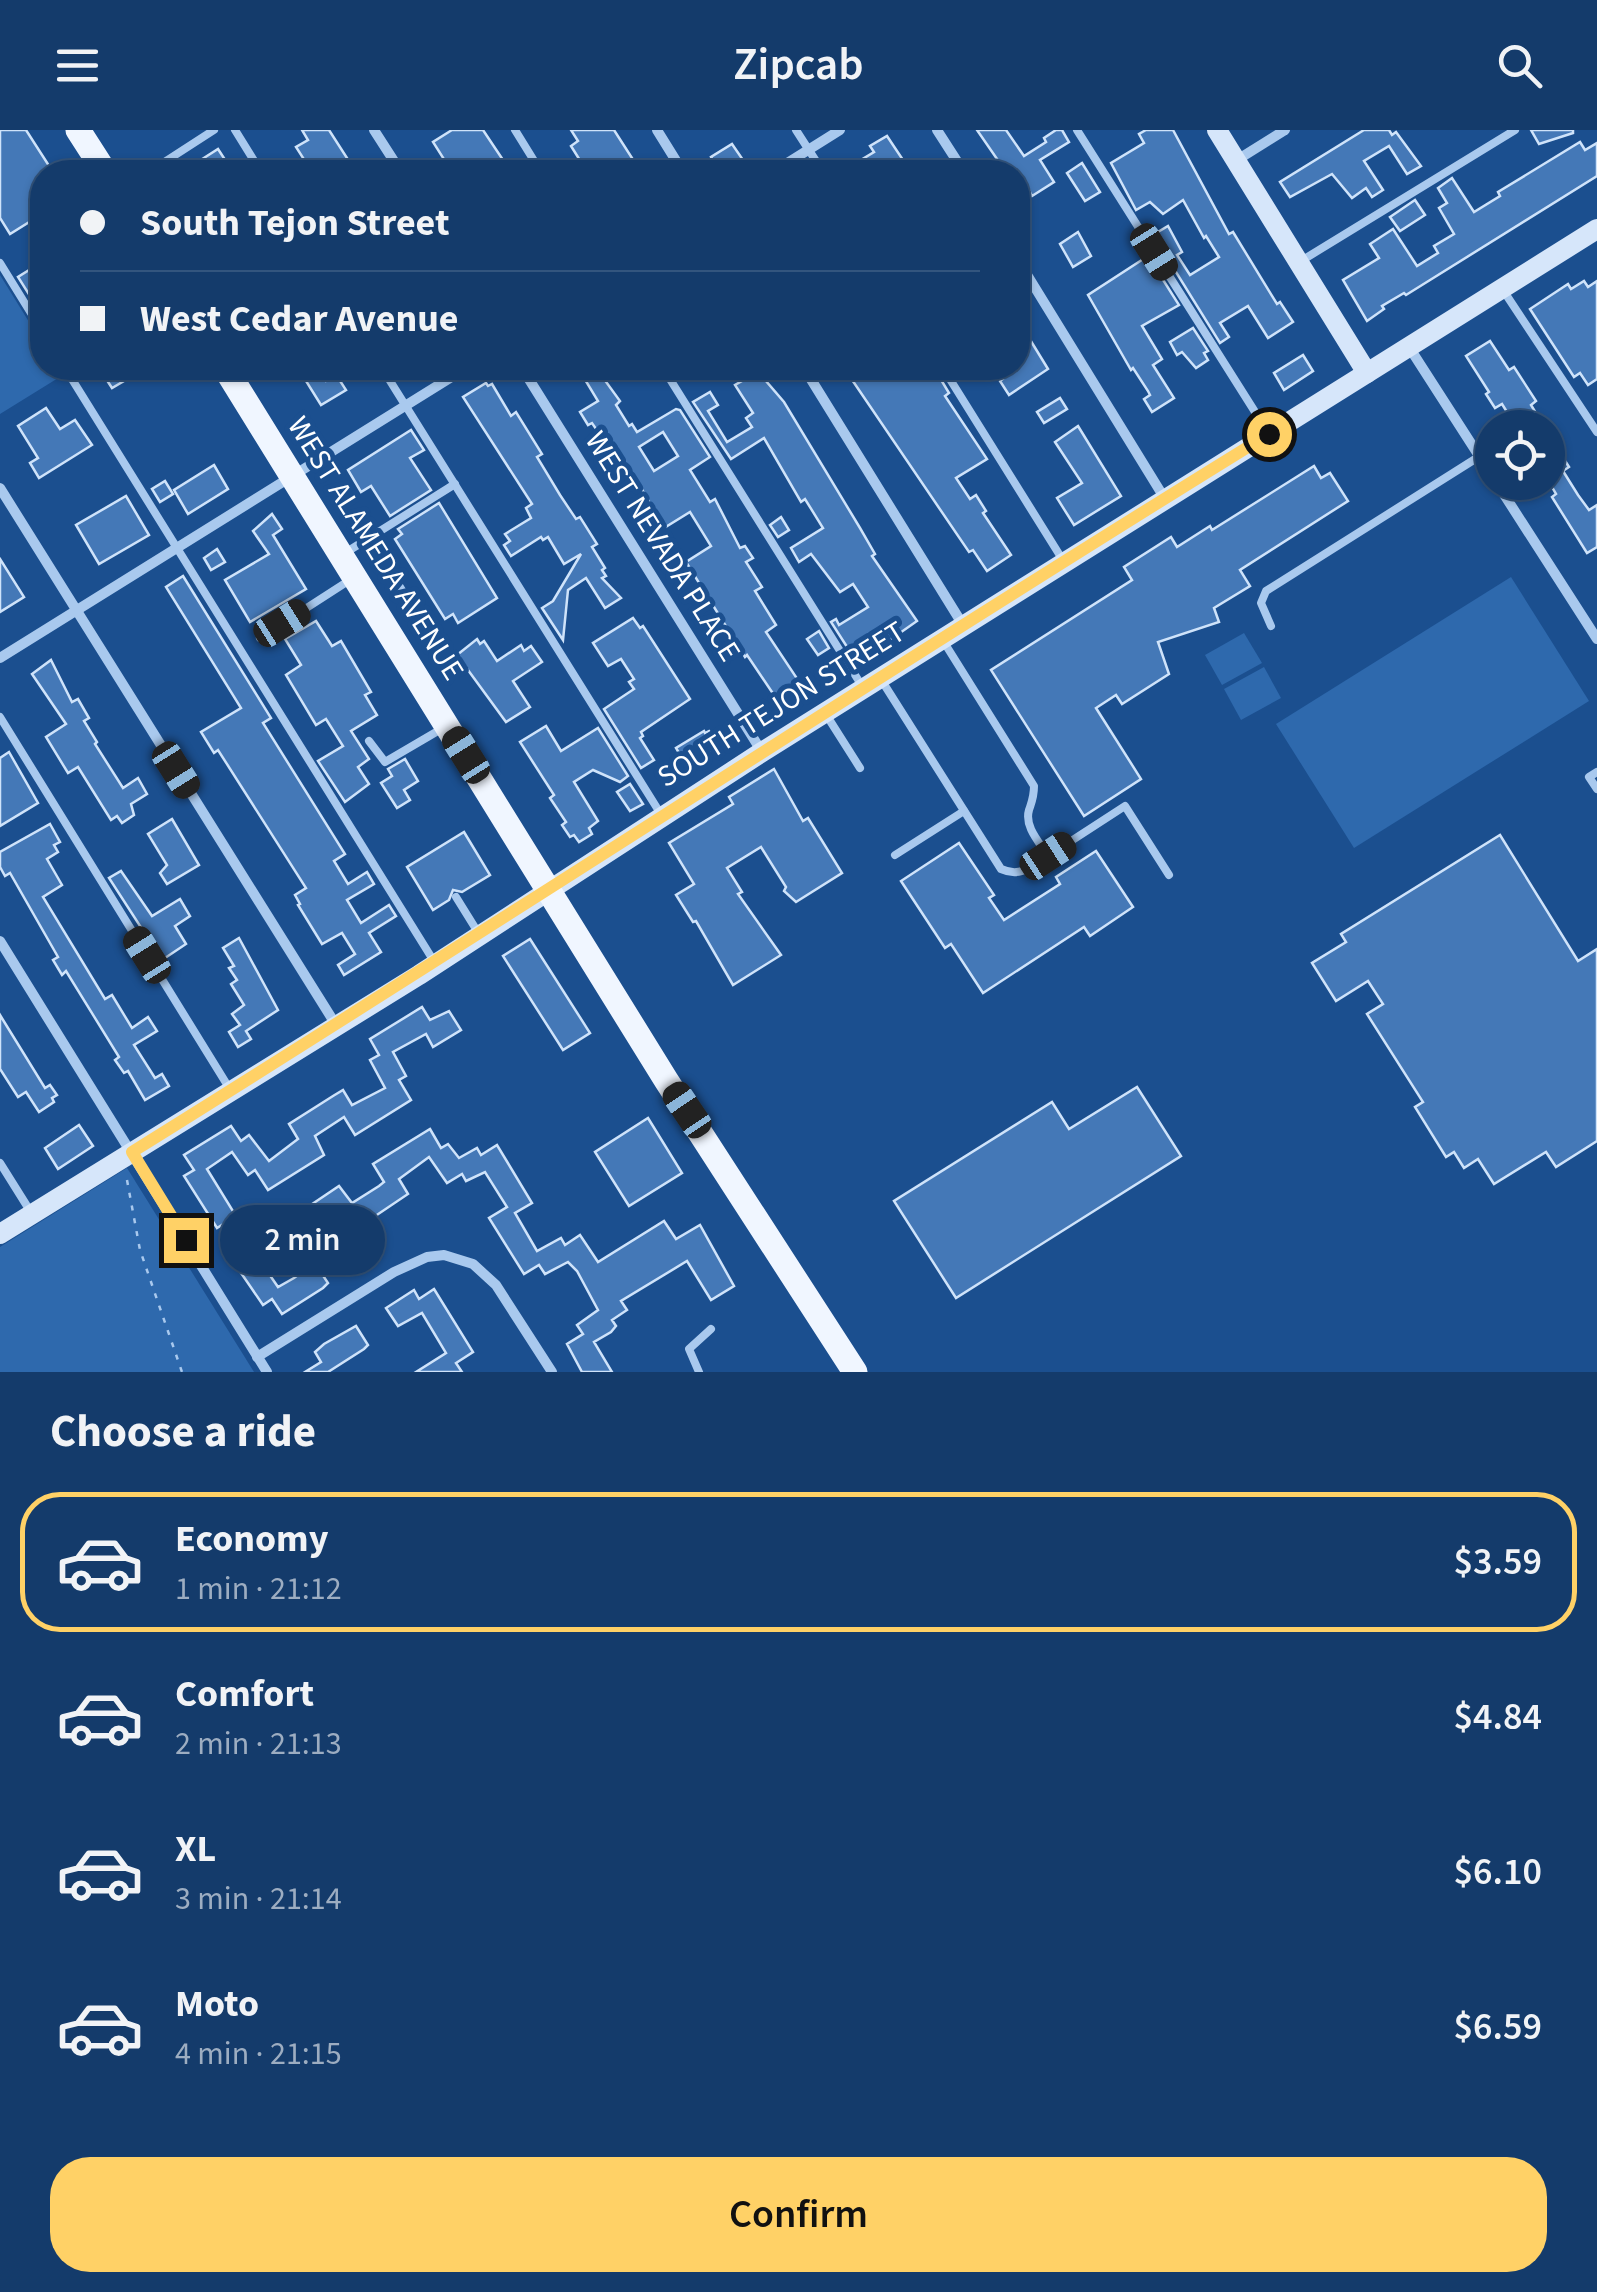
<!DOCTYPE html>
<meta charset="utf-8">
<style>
body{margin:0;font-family:"Source Sans 3",sans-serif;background:#214673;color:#f1f3f6;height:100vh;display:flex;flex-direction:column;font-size:38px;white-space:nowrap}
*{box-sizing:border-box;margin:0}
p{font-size:32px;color:#9dadc1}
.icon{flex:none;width:55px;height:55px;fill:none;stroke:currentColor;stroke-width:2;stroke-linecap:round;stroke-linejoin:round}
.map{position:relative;height:1242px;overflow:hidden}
.panel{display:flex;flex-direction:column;background:#143b6b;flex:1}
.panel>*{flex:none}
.guide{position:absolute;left:30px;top:30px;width:1000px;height:220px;border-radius:40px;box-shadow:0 2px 8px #0004,0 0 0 2px #33557e;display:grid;align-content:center;height:220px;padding:0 50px;background:#143b6b}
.fabs{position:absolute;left:1475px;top:280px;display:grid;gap:20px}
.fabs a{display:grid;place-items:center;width:90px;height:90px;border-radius:50%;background:#143b6b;box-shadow:0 2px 8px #0004,0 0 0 2px #33557e;font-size:50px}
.end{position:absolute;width:45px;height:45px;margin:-22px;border:12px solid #ffd166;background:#111;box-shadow:0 0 0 5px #111}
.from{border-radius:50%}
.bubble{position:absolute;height:70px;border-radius:35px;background:#143b6b;box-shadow:0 2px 8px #0004,0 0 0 2px #33557e;font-size:32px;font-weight:600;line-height:70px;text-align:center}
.car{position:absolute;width:30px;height:60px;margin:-30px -15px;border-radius:12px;box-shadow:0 0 8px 2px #0007;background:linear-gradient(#222 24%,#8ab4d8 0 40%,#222 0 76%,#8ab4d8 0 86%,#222 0)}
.guide b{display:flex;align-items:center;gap:35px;height:95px;font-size:38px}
.guide b+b{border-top:2px solid #33557e}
.guide i{width:25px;height:25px;background:#f1f3f6}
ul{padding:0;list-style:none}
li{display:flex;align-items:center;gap:30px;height:140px;margin:0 20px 15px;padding:0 30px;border:5px solid transparent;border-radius:40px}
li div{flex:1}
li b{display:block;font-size:38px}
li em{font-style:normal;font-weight:600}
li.selected{border-color:#ffd166}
li>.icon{width:90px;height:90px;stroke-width:1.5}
h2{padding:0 50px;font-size:45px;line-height:120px}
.cta{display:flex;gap:20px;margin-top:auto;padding:20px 50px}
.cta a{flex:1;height:115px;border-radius:40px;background:#ffd166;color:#111;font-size:40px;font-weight:600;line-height:115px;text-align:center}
header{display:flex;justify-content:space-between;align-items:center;height:130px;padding:0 50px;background:#143b6b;font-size:45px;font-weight:600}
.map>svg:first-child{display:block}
.green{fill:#2e69ad}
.building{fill:#4478b7;stroke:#cfe3fa;stroke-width:2.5;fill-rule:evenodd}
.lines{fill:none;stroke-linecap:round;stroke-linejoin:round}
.path{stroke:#a9c9ee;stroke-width:2.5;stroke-dasharray:5 8;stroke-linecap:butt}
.lane{stroke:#a9c9ee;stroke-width:8}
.street{stroke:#a9c9ee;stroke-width:10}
.secondary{stroke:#d6e6fa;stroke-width:20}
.primary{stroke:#f0f6ff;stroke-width:25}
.route{stroke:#ffd166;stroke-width:12}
.labels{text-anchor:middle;stroke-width:10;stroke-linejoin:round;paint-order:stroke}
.street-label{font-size:30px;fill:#fff;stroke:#1b4f8f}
</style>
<header><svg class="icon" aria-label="menu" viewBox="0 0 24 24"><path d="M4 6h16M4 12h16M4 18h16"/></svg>Zipcab<svg class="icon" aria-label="search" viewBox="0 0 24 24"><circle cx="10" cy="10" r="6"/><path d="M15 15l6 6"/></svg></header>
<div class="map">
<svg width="1597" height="1242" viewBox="0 0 1597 1242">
<rect width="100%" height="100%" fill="#1b4f8f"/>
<g class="green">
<path d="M0 145 42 213V238H58L63 245 0 284Z"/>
<path d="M1511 447 1589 571 1354 718 1276 594Z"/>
<path d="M1244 503 1262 533 1222 555 1205 525Z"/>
<path d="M1264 537 1281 568 1241 590 1224 559Z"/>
<path d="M127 1038 254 1242H0V1117Z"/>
</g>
<g class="building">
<path d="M0 0H26L53 42H42V84L10 104 0 88Z"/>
<path d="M302 0H329L356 42H312L296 17 308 10Z"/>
<path d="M452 0H483L503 30 485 42H452L433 12Z"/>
<path d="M571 0H614L641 42H602L596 33 586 40 571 16 578 11Z"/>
<path d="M977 0H1006L1024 26 1046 12 1044 8 1056 0H1062L1069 12 1040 30 1054 52 1032 66 1029 60 1018 67V42H1006Z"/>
<path d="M1146 0H1173L1229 104 1233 102 1277 174 1280 172 1293 192 1268 208 1248 176 1220 193 1229 207 1220 213 1153 105 1168 96 1182 122 1177 125 1190 145 1219 127 1206 106 1204 108 1183 70 1163 84 1150 72 1136 80 1111 33 1144 13 1139 4Z"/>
<path d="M1364 0H1389L1392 5 1396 2 1421 36 1407 44 1389 16 1364 31 1383 60 1372 67 1366 58 1352 68 1332 44 1290 67 1280 52Z"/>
<path d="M1531 0H1573V3L1539 14Z"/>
<path d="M887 6 911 42H841L874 22 870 16Z"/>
<path d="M1580 12 1585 20 1597 13V46L1406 165 1404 163 1382 176 1384 179 1367 191 1343 150 1379 128 1370 114 1393 99 1417 136 1438 123 1434 116 1454 104 1439 78 1447 73 1438 58 1452 48 1474 82 1500 66 1498 62Z"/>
<path d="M732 14 743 30 720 42 711 27Z"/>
<path d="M218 19 233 42H182Z"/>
<path d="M1082 33 1100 62 1085 71 1067 43Z"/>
<path d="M1415 70 1425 85 1400 101 1390 87Z"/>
<path d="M1078 102 1091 126 1073 137 1060 114Z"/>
<path d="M1148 126 1179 175 1142 196 1162 229 1153 235 1174 268 1152 282 1144 269 1150 265 1148 261 1133 238 1131 240 1088 165Z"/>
<path d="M42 132V185L18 147Z"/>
<path d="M1584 151 1588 157 1597 151V249L1588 255 1580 243 1574 247 1530 179 1568 154 1571 159Z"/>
<path d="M1018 190 1048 239 1009 265 1000 251 1004 248 998 238H1018Z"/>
<path d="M1193 198 1208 221 1204 223 1208 230 1196 238 1182 222 1177 225 1170 212Z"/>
<path d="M1490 211 1509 240 1514 237 1536 271 1531 275 1545 298H1517L1502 274 1495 278 1486 264 1489 262 1466 226Z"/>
<path d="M1303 225 1313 241 1284 260 1274 243Z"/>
<path d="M99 238H146L112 258Z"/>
<path d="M578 238H596L620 271 616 275 629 296 632 294 637 302 676 279 680 280 710 327 690 340 710 372 715 369 740 418 745 416 753 428 746 432 762 457 755 461 776 495 766 502 800 553 776 568 747 525 745 527 686 432 711 416 690 382 664 398 640 356 637 358 592 293 588 295 580 282 598 271ZM663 302 678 326 654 341 639 317Z"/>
<path d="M765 238 771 248 766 251 784 272 860 398 875 424 872 426 917 491 880 517 873 505 849 520 831 492 836 489 839 495 868 477 853 454 840 462 811 424 799 432 791 418 823 398 805 369 801 372 764 308 731 329 693 272 710 262 718 275 708 281 727 312 752 297 746 288 753 283 735 255Z"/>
<path d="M844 238H934L949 263 945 266 987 329 956 348 970 369 976 365 986 381 983 383 1011 425 987 441 973 420 969 422Z"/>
<path d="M321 242 326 251 337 246 346 260 321 275 306 251Z"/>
<path d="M486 253 488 256 492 254 511 286 516 282 542 324 537 327 560 365 576 389 580 387 597 414 592 417 605 438 602 440 606 446 602 448 621 468 605 478 586 448 568 460 563 510 542 478 553 471 581 424 564 434 548 407 543 410 541 407 511 426 504 415 510 411 505 404 531 388 526 378 532 374 463 267Z"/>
<path d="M1060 268 1067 279 1044 293 1037 282Z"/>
<path d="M46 278 60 299 75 290 92 315 39 348 30 333 38 328 18 296Z"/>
<path d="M1078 296 1121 366 1074 395 1057 368 1082 353 1055 312Z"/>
<path d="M411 300 424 320 410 328 431 360 390 386 371 356 361 362 348 340Z"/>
<path d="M1548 304 1569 337 1563 341 1578 365 1589 380 1597 375V417L1587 423 1552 367 1556 364 1548 350Z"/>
<path d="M214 335 228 359 188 384 174 360Z"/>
<path d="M1314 336 1321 348 1330 343 1348 371 1240 440 1250 456 1214 478 1219 492 1158 512 1169 544 1122 574 1116 565 1096 578 1141 649 1084 686 991 540 1132 450 1124 437 1171 407 1177 417 1210 396 1212 400Z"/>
<path d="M165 351 173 364 160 372 152 359Z"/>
<path d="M126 366 149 405 99 434 76 395Z"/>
<path d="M439 373 497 468 458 493 453 484 445 489 395 409 402 404 398 399Z"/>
<path d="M272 384 282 399 273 405 306 459 250 492 225 450 269 424 253 401Z"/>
<path d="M781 387 789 400 778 407 770 395Z"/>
<path d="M217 419 225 432 211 440 204 428Z"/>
<path d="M0 429 24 467 0 482Z"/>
<path d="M183 446 271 588 263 593 345 724 334 731 348 754 367 742 374 754 347 770 361 793 389 775 396 786 369 803 381 822 344 845 338 835 355 824 342 803 322 814 298 775 300 774 295 765 306 758 218 620 214 623 201 602 241 578 166 457Z"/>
<path d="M633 488 640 498 643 496 690 569 641 602 643 606 640 608 654 630 641 638 604 579 634 559 629 552 634 549 621 529 608 536 593 513Z"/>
<path d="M316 491 332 516 341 511 371 562 365 565 377 585 351 601 369 629 358 637 369 654 345 672 318 631 343 616 326 589 316 595 286 545 301 535 285 509Z"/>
<path d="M819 501 829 518 818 525 807 509Z"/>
<path d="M477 509 480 514 484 511 497 531 521 515 524 521 531 516 542 532 513 551 530 577 506 592 457 525Z"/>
<path d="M51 530 72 572 78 569 89 588 84 591 97 612 95 614 123 658 138 648 147 664 131 674 134 685 122 693 117 686 111 690 78 637 68 643 46 607 66 594 32 544Z"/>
<path d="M546 596 561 621 598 598 628 646 620 652 593 640 574 652 598 691 589 698 592 704 579 712 574 705 570 707 562 695 566 692 550 668 554 665 520 612Z"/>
<path d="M704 601 705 603 709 601 719 616 688 638 676 618Z"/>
<path d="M9 622 38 673 0 696V628Z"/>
<path d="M405 629 418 651 404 660 410 670 397 678 381 653 392 646 388 639Z"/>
<path d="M774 639 803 691 808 688 842 743 796 772 784 761 786 757 761 717 727 738 742 762 738 764 781 825 733 855 696 791 693 792 676 765 694 754 669 713 733 674 729 667Z"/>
<path d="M630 654 643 674 630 681 617 662Z"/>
<path d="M172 689 199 735 167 754 160 743 167 735 148 704Z"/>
<path d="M50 694 60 712 54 715 58 722 47 729 62 755 43 767 105 869 112 865 132 898 148 887 157 901 134 915 155 948 162 944 169 956 145 970 128 941 124 943 115 930 119 927 66 841 62 845 53 830 58 827 10 743 5 746 0 737V722Z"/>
<path d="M464 702 490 745 462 762 453 760 449 770 433 780 407 737Z"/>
<path d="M1500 705 1578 831 1597 819V1011L1556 1037 1546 1022 1494 1054 1478 1029 1464 1038 1454 1022 1446 1027 1415 977 1423 972 1367 884 1383 874 1368 851 1336 871 1312 833 1346 812 1341 804Z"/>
<path d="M959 713 994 765 989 768 1004 790 1060 754 1056 747 1096 721 1133 777 1090 806 1084 797 983 863 951 814 945 818 901 751Z"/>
<path d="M121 741 152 786 180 769 190 786 175 796 186 814 162 830 109 748Z"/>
<path d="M239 808 278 880 246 901 251 909 238 917 229 902 240 895 232 884 244 875 231 854 237 850 229 838 234 836 223 818Z"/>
<path d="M530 809 590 903 563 920 503 826Z"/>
<path d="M422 877 430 890 449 881 461 900 433 917 426 904 393 922 406 946 399 950 411 970 355 1005 344 987 315 1006 324 1025 268 1060 255 1040 248 1045 232 1022 207 1039 236 1086 217 1098 184 1046 194 1040 184 1025 231 996 241 1011 249 1005 269 1031 298 1009 289 994 333 966 343 960 352 975 385 958 370 930 379 925 370 909Z"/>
<path d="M0 885 45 958 50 955 57 965 52 968 54 972 39 982 26 962 18 967 0 939Z"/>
<path d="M1137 957 1181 1026 956 1168 894 1071 1052 972 1069 999Z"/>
<path d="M648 988 682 1043 629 1076 595 1022Z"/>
<path d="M79 995 93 1016 58 1039 45 1018Z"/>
<path d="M430 999 441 1018 448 1014 459 1028 477 1018 481 1025 497 1015 532 1073 515 1083 537 1121 561 1108 565 1115 580 1105 598 1132 664 1091 676 1109 700 1095 734 1156 711 1170 687 1131 621 1171 627 1180 612 1190 616 1196 611 1202 594 1212 612 1242H582L567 1214 583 1204 577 1195 598 1180 577 1141 568 1132 545 1144 539 1135 524 1144 489 1088 507 1077 485 1042 466 1051 462 1044 447 1053 429 1027 399 1049 408 1064 353 1101 343 1086 311 1104 327 1132 318 1138 328 1153 323 1158 282 1184 272 1169 263 1175 228 1124 247 1112 278 1157 294 1148 305 1140 290 1117 297 1113 284 1093 339 1056 352 1073 379 1056 384 1052 373 1034Z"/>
<path d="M434 1159 473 1222 456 1233 462 1242H416L446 1223 422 1183 398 1196 386 1178 414 1160 419 1169Z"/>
<path d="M356 1196 368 1215 364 1219 328 1242H305L321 1232 315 1222 324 1214Z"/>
</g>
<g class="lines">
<path class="path" d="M127 1050 140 1120 182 1242"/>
<g class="lane">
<path d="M235 0 261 42"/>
<path d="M515 0 541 42"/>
<path d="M796 0 823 42"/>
<path d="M1077 0 1269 304"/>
<path d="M149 42 214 0"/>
<path d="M1301 131 1515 0"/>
<path d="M0 133 42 201"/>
<path d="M1503 160 1597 302"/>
<path d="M65 238 435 833"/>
<path d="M382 238 662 686"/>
<path d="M663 238 862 556"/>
<path d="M943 238 1064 432"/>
<path d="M370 408 419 488"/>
<path d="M345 423 455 354"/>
<path d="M1271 496 1261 473 1266 461 1480 326"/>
<path d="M260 508 353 448"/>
<path d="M882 551 1001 739C1021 748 1031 736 1048 726 1040 713 1024 697 1029 680 1032 671 1034 667 1034 656L942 509"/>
<path d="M827 586 860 638"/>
<path d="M0 587 231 961"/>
<path d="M369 611 385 632 443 598"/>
<path d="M1597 642 1589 647 1597 659"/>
<path d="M895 725 964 681"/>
<path d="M1048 726 1125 676 1169 745"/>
<path d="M456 767 479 804"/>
<path d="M0 1033 32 1084"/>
<path d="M699 1242 689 1219 711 1199"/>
</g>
<g class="street">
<path d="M374 0 401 42"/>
<path d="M657 0 683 42"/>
<path d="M937 0 964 42"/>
<path d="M1237 30 1285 0"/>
<path d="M773 42 840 0"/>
<path d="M1018 130 1165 369"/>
<path d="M1409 217 1492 346"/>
<path d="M522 238 762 622"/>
<path d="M804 238 963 495"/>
<path d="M1496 352 1597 509"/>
<path d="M0 358 336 895"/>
<path d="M0 528 466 238"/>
<path d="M0 811 267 1242"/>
<path d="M257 1227 394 1142 427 1127 444 1125 473 1134 496 1155 552 1242"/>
</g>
<g class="secondary">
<path d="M1217 0 1367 243"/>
<path d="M0 1104 419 845 762 622 1597 99"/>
</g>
<g class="primary">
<path d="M78 0 105 42"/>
<path d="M225 238 666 950 855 1242"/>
</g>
</g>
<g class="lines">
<path class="route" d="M186 1110 132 1022C513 785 887 539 1269 304"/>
</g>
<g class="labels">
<g class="street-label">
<text transform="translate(663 416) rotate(58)" y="10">WEST NEVADA PLACE</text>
<text transform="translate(376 418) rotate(58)" y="10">WEST ALAMEDA AVENUE</text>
<text transform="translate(781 574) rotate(-32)" y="10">SOUTH TEJON STREET</text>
</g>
</g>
</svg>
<div class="fabs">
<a><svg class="icon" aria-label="locate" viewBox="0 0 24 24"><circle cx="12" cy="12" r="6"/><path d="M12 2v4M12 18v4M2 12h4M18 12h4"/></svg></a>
</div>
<i class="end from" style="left:1269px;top:304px"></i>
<i class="end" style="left:186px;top:1110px"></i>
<div class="bubble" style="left:220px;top:1075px;width:165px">2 min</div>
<i class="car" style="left:1154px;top:122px;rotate:148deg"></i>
<i class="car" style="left:282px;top:493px;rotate:58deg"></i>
<i class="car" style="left:466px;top:625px;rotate:328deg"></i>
<i class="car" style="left:176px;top:640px;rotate:148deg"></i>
<i class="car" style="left:1048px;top:726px;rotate:57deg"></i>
<i class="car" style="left:147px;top:825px;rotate:328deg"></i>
<i class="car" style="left:687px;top:980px;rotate:326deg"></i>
<div class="guide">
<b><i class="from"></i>South Tejon Street</b>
<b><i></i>West Cedar Avenue</b>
</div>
</div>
<section class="panel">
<h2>Choose a ride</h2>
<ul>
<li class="selected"><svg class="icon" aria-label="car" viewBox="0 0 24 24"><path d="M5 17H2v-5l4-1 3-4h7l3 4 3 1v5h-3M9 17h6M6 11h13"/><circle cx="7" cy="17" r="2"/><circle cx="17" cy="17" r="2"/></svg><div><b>Economy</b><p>1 min · 21:12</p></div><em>$3.59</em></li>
<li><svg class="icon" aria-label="car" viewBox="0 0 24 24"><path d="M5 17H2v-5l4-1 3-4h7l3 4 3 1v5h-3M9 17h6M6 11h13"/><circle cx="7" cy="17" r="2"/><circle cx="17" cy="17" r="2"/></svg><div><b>Comfort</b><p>2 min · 21:13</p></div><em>$4.84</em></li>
<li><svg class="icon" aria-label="car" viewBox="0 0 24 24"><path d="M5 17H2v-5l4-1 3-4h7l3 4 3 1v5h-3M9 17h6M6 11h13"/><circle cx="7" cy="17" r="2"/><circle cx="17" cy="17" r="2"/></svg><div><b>XL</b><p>3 min · 21:14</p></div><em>$6.10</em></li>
<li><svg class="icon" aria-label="car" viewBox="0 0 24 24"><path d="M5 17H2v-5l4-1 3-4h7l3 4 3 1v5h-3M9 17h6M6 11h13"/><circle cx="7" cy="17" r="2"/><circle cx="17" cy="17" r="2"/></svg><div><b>Moto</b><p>4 min · 21:15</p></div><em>$6.59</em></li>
</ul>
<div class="cta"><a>Confirm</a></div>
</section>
